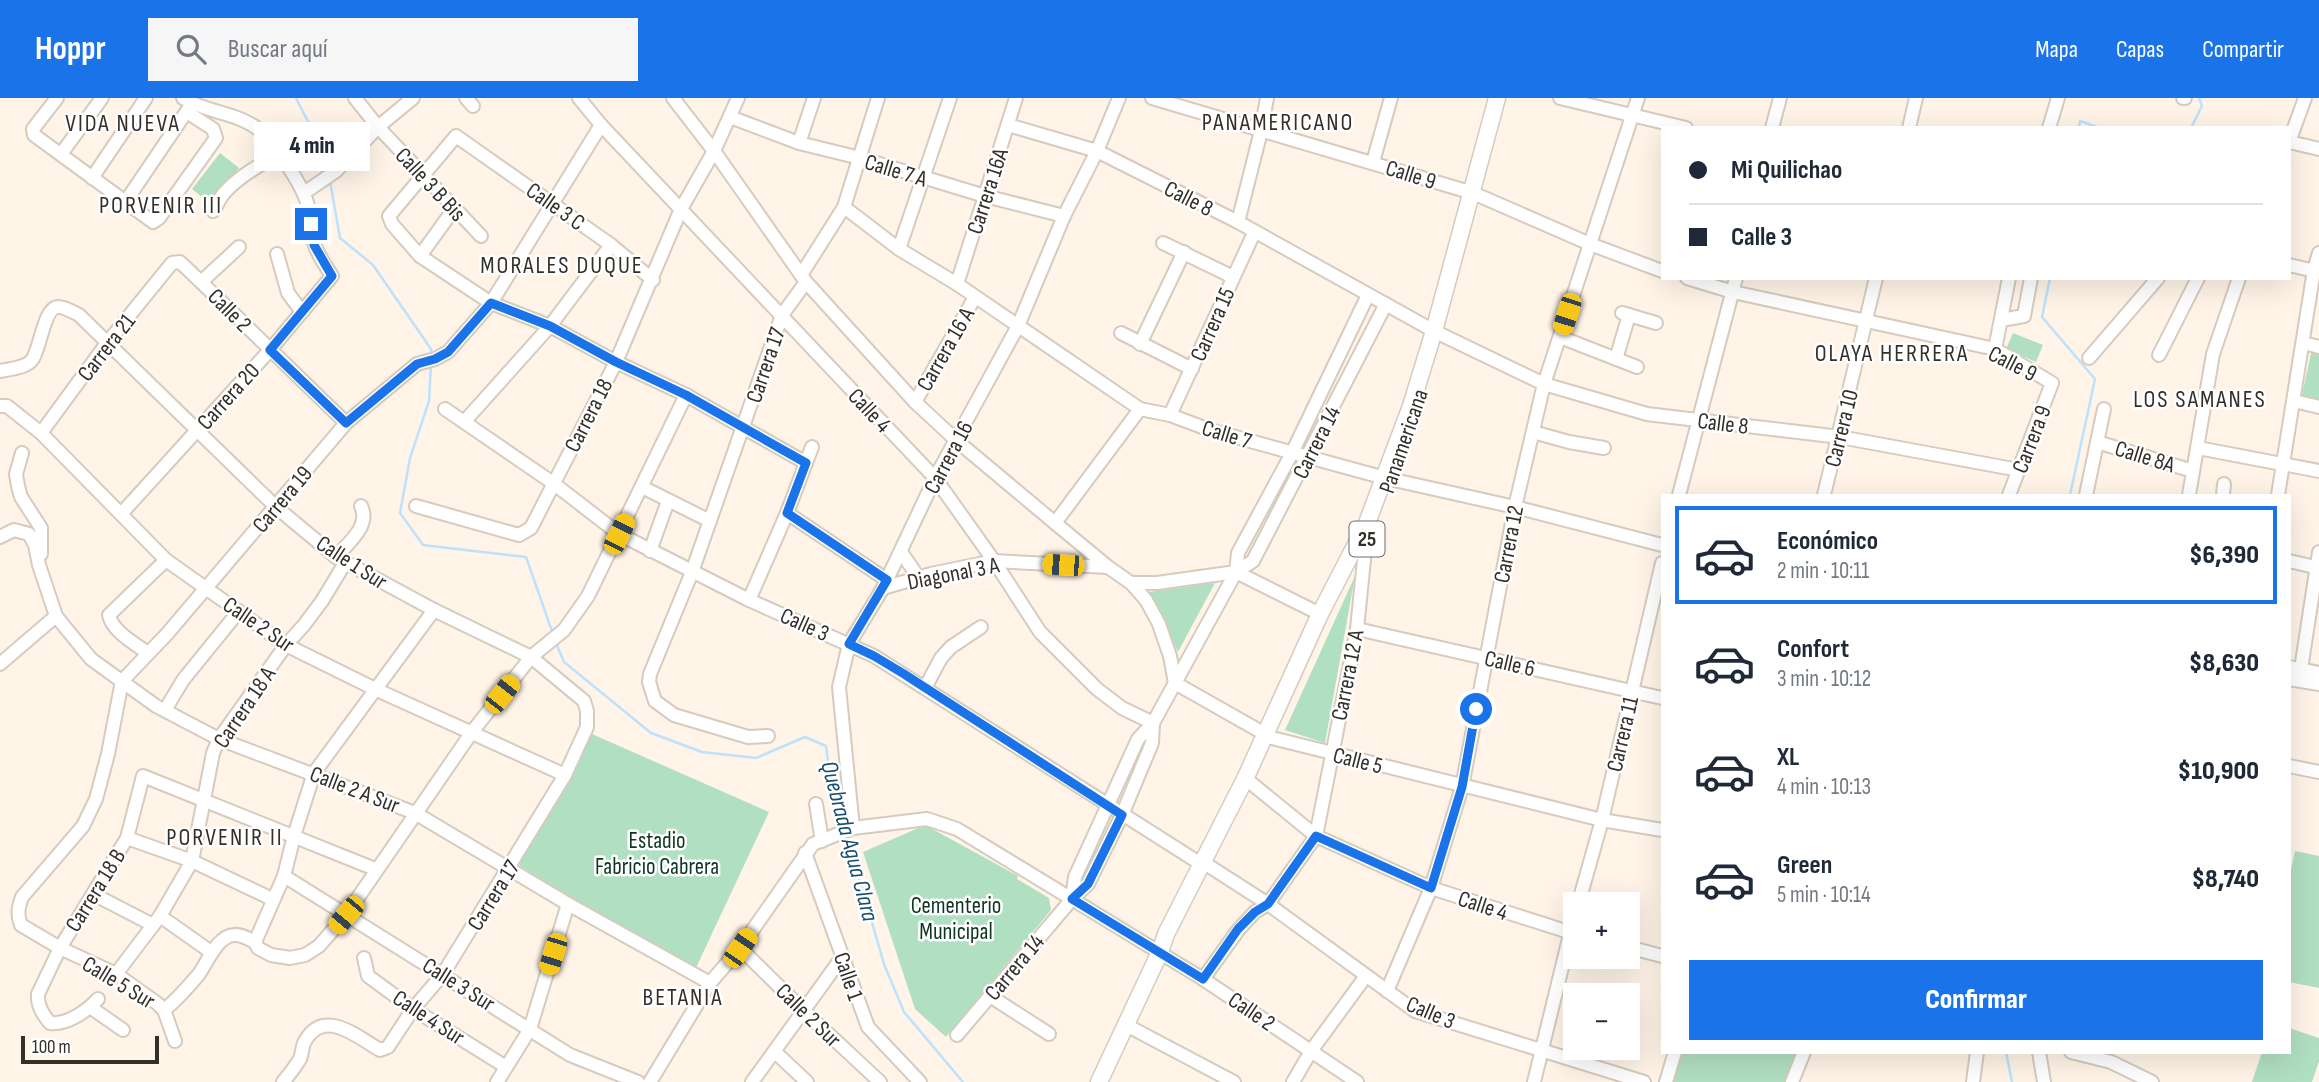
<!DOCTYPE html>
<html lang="es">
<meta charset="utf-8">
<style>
body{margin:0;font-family:"Sofia Sans Condensed",sans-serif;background:#f6f6f7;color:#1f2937;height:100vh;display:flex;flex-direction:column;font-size:26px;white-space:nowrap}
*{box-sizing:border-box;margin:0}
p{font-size:23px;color:#747a83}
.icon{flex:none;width:38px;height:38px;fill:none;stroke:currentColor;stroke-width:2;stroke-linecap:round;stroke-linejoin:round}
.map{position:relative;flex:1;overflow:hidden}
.side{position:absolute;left:1661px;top:396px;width:630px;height:560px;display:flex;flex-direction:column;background:#fff;border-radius:0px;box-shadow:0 7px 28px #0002}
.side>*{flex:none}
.guide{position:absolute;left:1661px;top:28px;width:630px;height:154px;border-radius:0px;box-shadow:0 7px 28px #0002;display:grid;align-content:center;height:154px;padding:0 28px;background:#fff}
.buttons{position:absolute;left:1563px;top:794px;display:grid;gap:14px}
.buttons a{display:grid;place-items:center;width:77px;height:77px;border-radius:0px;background:#fff;box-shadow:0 7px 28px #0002;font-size:35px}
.scale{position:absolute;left:21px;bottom:18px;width:138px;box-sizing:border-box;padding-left:7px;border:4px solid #332f2a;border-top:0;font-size:19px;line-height:24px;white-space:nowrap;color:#332f2a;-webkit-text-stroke:5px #fff;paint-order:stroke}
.end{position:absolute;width:32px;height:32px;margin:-16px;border:9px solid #1a73e8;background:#fff;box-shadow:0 0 0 4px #fff}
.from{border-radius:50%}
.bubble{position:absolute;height:49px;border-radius:0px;background:#fff;box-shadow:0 7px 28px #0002;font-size:23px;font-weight:800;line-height:49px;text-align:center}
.car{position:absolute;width:21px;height:42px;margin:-21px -10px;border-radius:9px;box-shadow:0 0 5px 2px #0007;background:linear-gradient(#f5c518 24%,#345 0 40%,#f5c518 0 76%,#345 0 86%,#f5c518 0)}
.guide b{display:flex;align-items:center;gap:24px;height:66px;font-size:26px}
.guide b+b{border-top:2px solid #e0e1e3}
.guide i{width:18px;height:18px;background:#1f2937}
ul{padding:12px 0 0;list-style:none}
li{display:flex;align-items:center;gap:21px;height:98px;margin:0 14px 10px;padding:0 14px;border:4px solid transparent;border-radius:0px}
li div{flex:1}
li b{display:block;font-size:26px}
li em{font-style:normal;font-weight:800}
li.selected{border-color:#1a73e8}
li>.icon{width:63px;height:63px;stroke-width:1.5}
.action{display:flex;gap:14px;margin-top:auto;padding:14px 28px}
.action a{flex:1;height:80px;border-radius:0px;background:#1a73e8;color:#fff;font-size:28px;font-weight:800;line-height:80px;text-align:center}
header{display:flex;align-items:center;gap:42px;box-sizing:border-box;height:98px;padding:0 35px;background:#1a73e8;color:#fff}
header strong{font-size:33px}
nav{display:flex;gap:38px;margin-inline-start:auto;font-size:24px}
.search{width:490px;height:63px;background:#f6f6f7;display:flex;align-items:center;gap:18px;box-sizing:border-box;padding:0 24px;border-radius:0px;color:#747a83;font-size:26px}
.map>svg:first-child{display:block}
.green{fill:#b1dfc2}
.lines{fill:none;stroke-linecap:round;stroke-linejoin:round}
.stream{stroke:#bce2fd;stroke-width:2.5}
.minor-casing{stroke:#d5cbbe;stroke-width:16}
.major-casing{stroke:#d5cbbe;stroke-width:19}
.minor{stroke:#fff;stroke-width:12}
.major{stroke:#fff;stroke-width:16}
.route{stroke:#1a73e8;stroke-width:9}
.labels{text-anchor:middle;stroke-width:5;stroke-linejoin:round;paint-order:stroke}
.shield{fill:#fff;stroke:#706d6a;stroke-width:2}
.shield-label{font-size:21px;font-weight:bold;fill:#332f2a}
.street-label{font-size:23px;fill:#332f2a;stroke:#fff}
.park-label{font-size:23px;fill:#0c3621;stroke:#fff}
.neighbourhood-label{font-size:24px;letter-spacing:2px;fill:#332f2a;stroke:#fff}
.water-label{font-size:24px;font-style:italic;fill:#174e6f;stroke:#fff}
</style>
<header>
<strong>Hoppr</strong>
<div class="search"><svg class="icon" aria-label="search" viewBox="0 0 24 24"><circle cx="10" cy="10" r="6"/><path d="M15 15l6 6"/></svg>Buscar aquí</div>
<nav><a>Mapa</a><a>Capas</a><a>Compartir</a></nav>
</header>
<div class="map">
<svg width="2319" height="984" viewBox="0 0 2319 984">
<rect width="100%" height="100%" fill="#fff4e7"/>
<g class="green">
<path d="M220 55 239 70 211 106 192 91Z"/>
<path d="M2013 235 2043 247 2036 264 2006 251Z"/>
<path d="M2312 251 2319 253V305L2301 301Z"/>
<path d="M1355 478 1325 645 1285 632Z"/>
<path d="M1215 485 1178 554 1149 494Z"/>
<path d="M592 636 769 714 695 872 691 873 520 768 518 762Z"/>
<path d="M925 727 1018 778 1017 781 1049 800 1051 812 946 939 915 911 863 754Z"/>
<path d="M2295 753 2319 758V890L2289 884V781Z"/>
<path d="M2289 930 2319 940V963L2312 984H2252L2262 954H2289Z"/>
<path d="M1683 954H1796L1785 984H1673Z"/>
</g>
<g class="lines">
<g class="stream">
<path d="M296 0 325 57 328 73"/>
<path d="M2079 30 2080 23 2100 30"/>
<path d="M2191 30 2202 8 2199 0"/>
<path d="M330 83 340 140 373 167 431 251V259"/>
<path d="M2050 180 2042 219 2095 281 2070 397"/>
<path d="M431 265 429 303 410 360 400 415 423 447 526 459 553 536"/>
<path d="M555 543 564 564 651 635 702 654 756 660 805 639 826 648 832 695 843 729"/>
<path d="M847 738 884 866 904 914 963 984"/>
<path d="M2006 954 2012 984"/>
</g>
<defs>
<g id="minor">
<path d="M57 0 33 31 34 37 153 124 159 120 216 40 213 31 187 14"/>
<path d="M355 0 378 29 481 138"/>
<path d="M466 0 473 8"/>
<path d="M579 0 601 27 935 380 994 463 1040 534 1097 591 1122 610 1153 625"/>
<path d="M673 0 714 53 806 184 915 304 957 343 1055 425 1108 469 1131 485 1146 502 1159 526 1170 558 1175 585 1272 640 1602 722 1662 732"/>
<path d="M1152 0 1473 95 1590 146 1662 173"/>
<path d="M1560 0 1686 30"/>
<path d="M2183 0H2185"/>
<path d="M730 19 799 45 860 60 985 98 1064 118"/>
<path d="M1008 27 1097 53 1238 124 1434 233"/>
<path d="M1772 30 1780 0"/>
<path d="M1909 30 1916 0"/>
<path d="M2049 30 2058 0"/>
<path d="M2289 44 2305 0"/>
<path d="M2289 44 2319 51"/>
<path d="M799 45 814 0"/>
<path d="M61 56 102 0"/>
<path d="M1373 64 1391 0"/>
<path d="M92 80 146 0"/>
<path d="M304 95 336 73 378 29 413 0"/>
<path d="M126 103 191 7"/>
<path d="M844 109 899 151 957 186 1140 311 1170 317 1210 332 1385 380 1515 409 1662 447"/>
<path d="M213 113C217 107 220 99 225 94 238 80 262 63 281 59"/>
<path d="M1238 124 1261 33 1267 0"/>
<path d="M1163 145 1233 179"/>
<path d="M899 151 950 0"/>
<path d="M277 156 288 195 302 214"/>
<path d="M420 158 451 115 452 110"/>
<path d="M2289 167 2319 174"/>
<path d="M801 177 844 109 878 0"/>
<path d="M1687 180 1733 194 1995 251 2052 285 2009 397"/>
<path d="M653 182 611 147 456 38 389 118 392 126 420 158 491 205 550 228 616 264 686 297 806 365"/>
<path d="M201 184 239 149"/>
<path d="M957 186 1016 0"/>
<path d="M1622 215 1656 225"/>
<path d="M2001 222 2024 218 2031 180"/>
<path d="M1121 235 1192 271"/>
<path d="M1440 236 1544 286 1647 316 1840 339 2019 372"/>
<path d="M1560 239 1637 269"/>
<path d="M2303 245 2319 249"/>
<path d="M1140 246 1184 154"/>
<path d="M1995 251 2009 180"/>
<path d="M2159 257 2198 180"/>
<path d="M2089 260 2158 180"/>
<path d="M1616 261 1629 217"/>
<path d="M0 273C9 271 26 270 32 262 40 252 44 209 58 209 65 209 73 214 79 217L276 409 336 459 434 512 531 559 584 603 587 613V629L565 677 443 876 413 911 388 949 380 952C357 939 323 908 304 945 302 950 302 956 300 961 295 969 289 977 283 984"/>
<path d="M2294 303 2319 309"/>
<path d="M915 304 975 199"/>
<path d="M0 308H7L41 335 166 462 286 547 377 592 565 677"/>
<path d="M445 311 553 385 619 436 749 502 874 558 1201 766"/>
<path d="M1170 317 1254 135"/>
<path d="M464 324 550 228 611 147"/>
<path d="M1533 334 1569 344 1604 350"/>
<path d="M41 335 107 245 172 165 180 164 201 184 346 325"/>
<path d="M2097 344 2193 373"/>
<path d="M2198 350 2319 373"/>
<path d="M22 355 16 376 18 388 21 399 41 430V456"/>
<path d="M642 389 710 423"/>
<path d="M1679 397 1736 180"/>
<path d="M1824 397 1876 180"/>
<path d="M2086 397 2104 311"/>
<path d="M2189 397 2213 256 2239 180"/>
<path d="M2223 397 2224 386"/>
<path d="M2278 397 2314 172 2319 155"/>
<path d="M416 408 519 437 531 430 616 264 681 111 714 53 738 0"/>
<path d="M787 415 887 482"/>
<path d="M121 416 270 252 332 178C326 168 317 156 314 145 310 133 311 120 308 108 304 90 273 41 258 31 236 14 207 15 183 0"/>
<path d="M1055 425 1140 311"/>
<path d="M0 439 14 432 29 436 35 447 39 467 56 518 91 561 156 608 219 641 415 715 568 806 710 885"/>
<path d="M650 453 668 403"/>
<path d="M901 454 919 480"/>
<path d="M336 459C348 445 371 428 361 408"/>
<path d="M2289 463 2319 470"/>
<path d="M1236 474 1253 463 1386 206"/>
<path d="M1131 485H1157L1236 474 1320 516"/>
<path d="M883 490 931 476 994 463 1108 469"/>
<path d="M749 502 787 415 812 349"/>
<path d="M1357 531 1662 600"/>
<path d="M148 555C135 546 112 533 109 517L166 462"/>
<path d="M0 566 56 518"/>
<path d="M2289 569 2319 575"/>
<path d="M2301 571 2319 454"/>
<path d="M2289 581 2319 586"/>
<path d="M925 590 941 560 951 549 981 529"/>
<path d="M165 612 183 582 239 513"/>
<path d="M768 638 748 639 674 617 655 603 649 584 650 576 692 474 782 217 806 184"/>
<path d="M2289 668 2319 674"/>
<path d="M1251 685 1316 738 1431 790 1575 836"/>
<path d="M816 706 822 743"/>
<path d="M853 730 839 589 849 546 883 490 935 380 1018 228 1064 118 1097 53 1119 0"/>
<path d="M127 740 192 763 272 801"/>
<path d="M805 755 868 929 920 984"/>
<path d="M1209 768 1268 806 1415 913 1644 984"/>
<path d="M284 778 570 957 638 984"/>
<path d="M93 796 153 827"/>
<path d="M1072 801 1075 779 1138 641 1153 625 1236 474 1238 455 1292 355 1368 197"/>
<path d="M1578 807 1602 722 1662 465"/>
<path d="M160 818 211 854"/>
<path d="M255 844 284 778 294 738 314 675 434 512"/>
<path d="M1628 849 1662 858"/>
<path d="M740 850 805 914 880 984"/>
<path d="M364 860 368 878 413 911 506 969"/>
<path d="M116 876 160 818 192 763 213 655 219 641 286 547 304 527 322 503 345 465"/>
<path d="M1203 881 1239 831 1255 814 1268 806 1316 738 1357 531 1366 442"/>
<path d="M1387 893 1431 790 1462 689 1515 409 1544 286 1638 0"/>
<path d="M990 898 1049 936"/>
<path d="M98 901C87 913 67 927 50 925 43 917 37 907 38 896L60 850 127 740 143 678 375 771"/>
<path d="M90 909 123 932"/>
<path d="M164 912C177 902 188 889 199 876 207 865 217 838 234 837 241 836 249 841 255 844L258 850 271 857 290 860 305 857 319 848 346 817 472 634 531 559 564 532 588 498 686 297"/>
<path d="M1126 927 1234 984"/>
<path d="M957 937 1072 801 1088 786 1122 717 1152 645 1153 625"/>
<path d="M175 943 164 912 158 906 116 876 60 850 21 827C17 817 18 810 22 799L83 728 96 701 108 656 122 583 167 536 346 325 417 266 435 261 448 254 491 205 601 27"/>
<path d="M775 954 807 984"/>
<path d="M2039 954 2044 984"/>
<path d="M2071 954 2111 964 2152 984"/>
<path d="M497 984 530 931 568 806"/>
<path d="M650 984 710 885 740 850 813 746 853 730 927 721 957 731 1203 881 1357 984"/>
<path d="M752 984 843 858"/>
<path d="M1293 984 1311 953 1366 878"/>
<path d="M1534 984 1575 816"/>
<path d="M1666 984 1675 954"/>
<path d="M1792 984 1804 954"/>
<path d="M1973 984 1977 954"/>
</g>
<path id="major" d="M1099 984 1160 854 1166 836 1245 681 1320 516 1367 425 1411 308 1434 233 1497 0"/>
</defs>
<use href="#minor" class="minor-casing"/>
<use href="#major" class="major-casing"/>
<use href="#minor" class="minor"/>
<use href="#major" class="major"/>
</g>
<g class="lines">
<path class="route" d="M311 126 314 147 332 178 270 252 346 325 417 266 435 261 448 254 491 205 550 228 616 264 686 297 806 365 787 415 887 482 849 546 874 558 904 576 1122 717 1088 786 1072 801 1203 881 1238 831 1255 814 1268 806 1316 738 1431 790 1462 689 1476 611"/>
</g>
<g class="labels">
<rect class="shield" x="1349.5" y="423.5" width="35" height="35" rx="5"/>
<g class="shield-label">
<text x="1367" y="448">25</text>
</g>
<g class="street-label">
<text transform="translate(896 72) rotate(17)" y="8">Calle 7 A</text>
<text transform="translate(1411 76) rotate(17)" y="8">Calle 9</text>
<text transform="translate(431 86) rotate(47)" y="8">Calle 3 B Bis</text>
<text transform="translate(987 93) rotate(-72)" y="8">Carrera 16A</text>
<text transform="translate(1189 100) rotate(27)" y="8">Calle 8</text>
<text transform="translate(556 108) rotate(35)" y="8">Calle 3 C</text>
<text transform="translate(230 212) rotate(45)" y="8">Calle 2</text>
<text transform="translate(1212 226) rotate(-66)" y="8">Carrera 15</text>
<text transform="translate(106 249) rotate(-52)" y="8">Carrera 21</text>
<text transform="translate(945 251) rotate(-60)" y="8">Carrera 16 A</text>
<text transform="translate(2013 265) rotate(27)" y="8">Calle 9</text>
<text transform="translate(765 267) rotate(-71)" y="8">Carrera 17</text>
<text transform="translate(228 298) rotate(-48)" y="8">Carrera 20</text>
<text transform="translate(870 312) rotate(47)" y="8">Calle 4</text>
<text transform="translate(588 317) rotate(-63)" y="8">Carrera 18</text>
<text transform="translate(1723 325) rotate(7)" y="8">Calle 8</text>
<text transform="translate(1841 330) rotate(-76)" y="8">Carrera 10</text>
<text transform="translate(1227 336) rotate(17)" y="8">Calle 7</text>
<text transform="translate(2031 341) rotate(-69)" y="8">Carrera 9</text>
<text transform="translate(1403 343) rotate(-71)" y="8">Panamericana</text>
<text transform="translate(1316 344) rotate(-63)" y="8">Carrera 14</text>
<text transform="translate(2145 358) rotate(17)" y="8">Calle 8A</text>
<text transform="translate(948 359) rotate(-62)" y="8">Carrera 16</text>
<text transform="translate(282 401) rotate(-50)" y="8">Carrera 19</text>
<text transform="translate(1508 446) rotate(-79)" y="8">Carrera 12</text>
<text transform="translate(352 464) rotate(33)" y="8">Calle 1 Sur</text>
<text transform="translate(953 475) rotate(-11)" y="8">Diagonal 3 A</text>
<text transform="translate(259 526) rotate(34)" y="8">Calle 2 Sur</text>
<text transform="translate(805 526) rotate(24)" y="8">Calle 3</text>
<text transform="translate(1510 565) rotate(13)" y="8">Calle 6</text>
<text transform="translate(1347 577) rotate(-79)" y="8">Carrera 12 A</text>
<text transform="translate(244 609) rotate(-56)" y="8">Carrera 18 A</text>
<text transform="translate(1622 636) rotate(-77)" y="8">Carrera 11</text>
<text transform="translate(1358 662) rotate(14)" y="8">Calle 5</text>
<text transform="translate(355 691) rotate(21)" y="8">Calle 2 A Sur</text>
<text transform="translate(95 792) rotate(-58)" y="8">Carrera 18 B</text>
<text transform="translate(493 797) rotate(-58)" y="8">Carrera 17</text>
<text transform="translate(1483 807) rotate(18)" y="8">Calle 4</text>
<text transform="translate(1014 869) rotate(-50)" y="8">Carrera 14</text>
<text transform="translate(849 878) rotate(71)" y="8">Calle 1</text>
<text transform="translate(119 884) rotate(31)" y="8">Calle 5 Sur</text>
<text transform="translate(459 886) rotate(32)" y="8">Calle 3 Sur</text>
<text transform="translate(1252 913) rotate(34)" y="8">Calle 2</text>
<text transform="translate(1431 914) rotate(23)" y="8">Calle 3</text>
<text transform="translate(809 917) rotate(44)" y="8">Calle 2 Sur</text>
<text transform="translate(429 919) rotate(33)" y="8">Calle 4 Sur</text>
</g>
<g class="park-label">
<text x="657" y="750">Estadio<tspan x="657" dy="26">Fabricio Cabrera</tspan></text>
<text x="956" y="815">Cementerio<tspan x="956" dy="26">Municipal</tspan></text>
</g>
<g class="neighbourhood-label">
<text x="1278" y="32">PANAMERICANO</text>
<text x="123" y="33">VIDA NUEVA</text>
<text x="161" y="115">PORVENIR III</text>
<text x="562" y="175">MORALES DUQUE</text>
<text x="1892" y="263">OLAYA HERRERA</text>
<text x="2200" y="309">LOS SAMANES</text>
<text x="225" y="747">PORVENIR II</text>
<text x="683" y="907">BETANIA</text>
</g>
<g class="water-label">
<text transform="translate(850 743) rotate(75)" y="8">Quebrada Agua Clara</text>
</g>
</g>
</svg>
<div class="buttons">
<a>+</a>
<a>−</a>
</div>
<div class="scale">100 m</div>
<i class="end from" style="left:1476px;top:611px"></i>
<i class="end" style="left:311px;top:126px"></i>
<div class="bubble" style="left:254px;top:24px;width:116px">4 min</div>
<i class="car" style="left:1567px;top:216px;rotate:198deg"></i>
<i class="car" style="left:619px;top:436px;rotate:26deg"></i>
<i class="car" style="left:1063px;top:467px;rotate:273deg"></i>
<i class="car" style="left:502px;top:596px;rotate:38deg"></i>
<i class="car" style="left:346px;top:817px;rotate:220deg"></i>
<i class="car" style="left:740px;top:850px;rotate:34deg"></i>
<i class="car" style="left:553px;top:856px;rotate:197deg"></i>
<div class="guide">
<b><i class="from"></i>Mi Quilichao</b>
<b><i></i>Calle 3</b>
</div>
<section class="side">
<ul>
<li class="selected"><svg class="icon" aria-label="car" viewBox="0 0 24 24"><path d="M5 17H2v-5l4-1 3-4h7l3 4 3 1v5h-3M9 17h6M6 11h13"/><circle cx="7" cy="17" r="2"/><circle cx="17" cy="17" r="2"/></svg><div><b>Económico</b><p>2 min · 10:11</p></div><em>$6,390</em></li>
<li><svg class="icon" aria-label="car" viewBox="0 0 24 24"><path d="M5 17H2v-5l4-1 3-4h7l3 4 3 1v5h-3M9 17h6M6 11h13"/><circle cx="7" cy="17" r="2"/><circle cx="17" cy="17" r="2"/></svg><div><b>Confort</b><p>3 min · 10:12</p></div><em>$8,630</em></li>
<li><svg class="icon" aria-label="car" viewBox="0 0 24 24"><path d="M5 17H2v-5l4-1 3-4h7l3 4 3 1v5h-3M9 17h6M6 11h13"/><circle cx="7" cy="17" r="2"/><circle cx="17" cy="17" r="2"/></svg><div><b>XL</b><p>4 min · 10:13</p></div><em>$10,900</em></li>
<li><svg class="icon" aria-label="car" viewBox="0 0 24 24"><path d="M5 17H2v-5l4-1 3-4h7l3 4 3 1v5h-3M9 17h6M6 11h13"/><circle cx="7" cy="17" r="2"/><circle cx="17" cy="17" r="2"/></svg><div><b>Green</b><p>5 min · 10:14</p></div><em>$8,740</em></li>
</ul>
<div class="action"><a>Confirmar</a></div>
</section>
</div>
